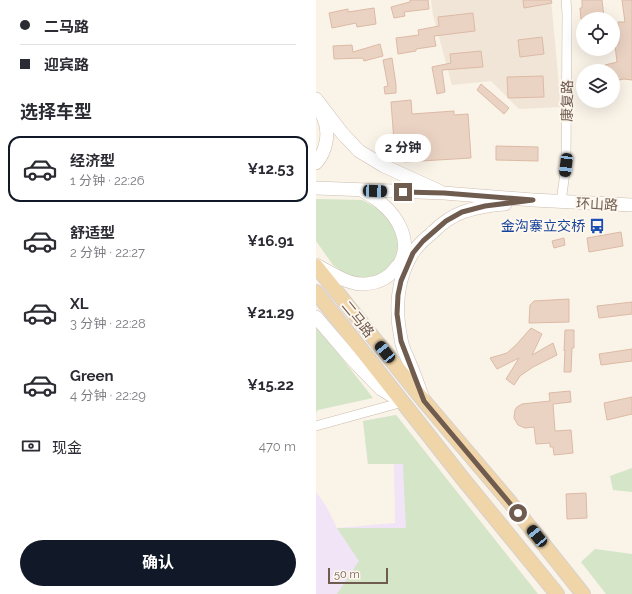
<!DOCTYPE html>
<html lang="zh">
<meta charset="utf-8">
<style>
body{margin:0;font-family:Raleway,"Noto Sans SC",sans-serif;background:#f7f7f7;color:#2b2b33;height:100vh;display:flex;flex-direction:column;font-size:15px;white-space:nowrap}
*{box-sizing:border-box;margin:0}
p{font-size:13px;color:#7c7c81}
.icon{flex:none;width:22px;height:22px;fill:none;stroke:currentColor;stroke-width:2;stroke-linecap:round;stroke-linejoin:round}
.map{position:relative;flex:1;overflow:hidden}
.panel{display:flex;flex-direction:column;background:#fff;width:316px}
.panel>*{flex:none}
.guide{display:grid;align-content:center;height:88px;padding:0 20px;background:#fff}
.tools{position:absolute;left:260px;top:12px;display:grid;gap:8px}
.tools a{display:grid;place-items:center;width:44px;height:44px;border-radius:50%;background:#fff;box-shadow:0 4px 16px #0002;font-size:20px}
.scale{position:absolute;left:12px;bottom:10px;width:60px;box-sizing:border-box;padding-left:4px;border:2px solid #705b4f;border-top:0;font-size:11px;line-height:14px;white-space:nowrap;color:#705b4f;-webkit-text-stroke:3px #fdf7ee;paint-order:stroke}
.end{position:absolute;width:18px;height:18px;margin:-9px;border:5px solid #705b4f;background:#fff;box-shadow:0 0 0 2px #fff}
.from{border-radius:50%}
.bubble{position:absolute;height:28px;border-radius:14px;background:#fff;box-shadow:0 4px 16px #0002;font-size:13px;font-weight:700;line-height:28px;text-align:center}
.car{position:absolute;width:12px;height:24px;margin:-12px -6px;border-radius:5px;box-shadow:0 0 3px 1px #0007;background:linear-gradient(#222 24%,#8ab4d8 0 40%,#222 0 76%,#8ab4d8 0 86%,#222 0)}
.guide b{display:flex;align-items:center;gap:14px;height:38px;font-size:15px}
.guide b+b{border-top:1px solid #e1e1e2}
.guide i{width:10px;height:10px;background:#2b2b33}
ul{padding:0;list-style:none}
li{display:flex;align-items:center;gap:12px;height:66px;margin:0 8px 6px;padding:0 12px;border:2px solid transparent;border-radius:12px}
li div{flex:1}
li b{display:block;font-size:15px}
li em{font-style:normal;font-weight:700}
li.on{border-color:#111827}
li>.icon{width:36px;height:36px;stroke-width:1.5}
h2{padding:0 20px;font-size:18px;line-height:48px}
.pay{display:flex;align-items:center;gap:10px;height:44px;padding:0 20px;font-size:15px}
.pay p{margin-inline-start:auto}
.primary-button{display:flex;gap:8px;margin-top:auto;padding:8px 20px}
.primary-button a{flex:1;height:46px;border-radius:24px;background:#111827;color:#fff;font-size:16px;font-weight:700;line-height:46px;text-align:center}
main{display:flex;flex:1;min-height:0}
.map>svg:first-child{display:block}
.residential{fill:#f0e5d7}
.education{fill:#f0e4f6}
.green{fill:#d4e5c8}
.building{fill:#ebd3c3;stroke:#dcbaa5}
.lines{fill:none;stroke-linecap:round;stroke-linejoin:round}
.minor-casing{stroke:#cabbaf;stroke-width:10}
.secondary-casing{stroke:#cebdb0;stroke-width:14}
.primary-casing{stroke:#d7d1ce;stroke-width:16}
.minor{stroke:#fff;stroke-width:9}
.secondary{stroke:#fff;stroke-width:13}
.primary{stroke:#f0d5a9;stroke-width:14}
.route{stroke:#705b4f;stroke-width:5}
.labels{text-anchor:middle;stroke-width:4;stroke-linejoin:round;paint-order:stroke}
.street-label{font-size:14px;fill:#705b4f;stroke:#fdf7ee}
.transit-label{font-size:14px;fill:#164399;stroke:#fdf7ee;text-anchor:end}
</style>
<main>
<section class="panel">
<div class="guide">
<b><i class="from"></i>二马路</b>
<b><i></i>迎宾路</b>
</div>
<h2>选择车型</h2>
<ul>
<li class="on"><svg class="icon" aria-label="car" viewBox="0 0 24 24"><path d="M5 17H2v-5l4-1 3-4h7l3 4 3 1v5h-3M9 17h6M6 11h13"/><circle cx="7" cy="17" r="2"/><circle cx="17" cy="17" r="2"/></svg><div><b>经济型</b><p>1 分钟 · 22:26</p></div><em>¥12.53</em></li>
<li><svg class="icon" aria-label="car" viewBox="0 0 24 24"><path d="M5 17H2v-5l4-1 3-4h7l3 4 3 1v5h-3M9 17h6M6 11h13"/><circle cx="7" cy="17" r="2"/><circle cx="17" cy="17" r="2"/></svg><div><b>舒适型</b><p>2 分钟 · 22:27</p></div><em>¥16.91</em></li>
<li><svg class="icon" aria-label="car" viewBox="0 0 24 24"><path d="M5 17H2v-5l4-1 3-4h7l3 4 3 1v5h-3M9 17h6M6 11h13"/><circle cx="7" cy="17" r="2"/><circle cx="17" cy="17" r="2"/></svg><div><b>XL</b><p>3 分钟 · 22:28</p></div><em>¥21.29</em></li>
<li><svg class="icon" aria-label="car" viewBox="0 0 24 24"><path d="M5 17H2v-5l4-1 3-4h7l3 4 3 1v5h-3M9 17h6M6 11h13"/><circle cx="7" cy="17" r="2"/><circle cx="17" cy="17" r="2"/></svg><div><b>Green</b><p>4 分钟 · 22:29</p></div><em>¥15.22</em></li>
</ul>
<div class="pay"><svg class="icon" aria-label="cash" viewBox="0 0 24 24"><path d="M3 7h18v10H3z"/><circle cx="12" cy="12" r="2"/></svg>现金<p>470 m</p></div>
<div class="primary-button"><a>确认</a></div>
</section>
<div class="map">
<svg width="316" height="594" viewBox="0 0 316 594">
<rect width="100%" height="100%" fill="#faf3e8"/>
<path class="residential" d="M115 0H235L245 107 203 109 175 81 136 85 117 15Z"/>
<path class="education" d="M80 415 222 594H0V492L10 506 21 528 79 523 78 464H52L47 421Z"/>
<g class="green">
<path d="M0 199 46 200 67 211 74 218 83 240 82 251 78 260 70 270 64 276 42 279 31 275 17 265 0 241Z"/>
<path d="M0 325 57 398 2 410 0 412Z"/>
<path d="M80 415 222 594H21L43 561 21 528H90L87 464H52L47 421Z"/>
<path d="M316 468V492L297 490 294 476Z"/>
<path d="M279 549 316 554V594H290L265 562Z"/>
</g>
<g class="building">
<path d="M94 0H112L113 9 88 12 89 16 78 18 75 7 94 2Z"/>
<path d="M207 0H235L236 3 208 8Z"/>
<path d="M266 0H286L288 17 265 19 264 8H266Z"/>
<path d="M306 0H316V80L308 79 297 81V71H291L289 65 301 62 299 45 303 44 302 22H309Z"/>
<path d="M58 8 60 24 41 27 40 23 16 28 13 13 32 9V12Z"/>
<path d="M157 13 159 31 118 36 120 46 100 49V51L82 54 80 38 103 35 102 30 123 26 122 17Z"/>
<path d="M226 37 228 54 204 57 202 40Z"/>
<path d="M64 44 67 56 48 61 47 58 18 59 17 46 36 45 37 52Z"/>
<path d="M165 51 167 67 126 70 129 92 121 94 116 67 135 63 134 54Z"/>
<path d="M76 58 80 85V93L69 94 68 87 72 86 67 60Z"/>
<path d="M227 76 228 97 192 98 191 77Z"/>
<path d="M165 84 193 108 188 114 161 90Z"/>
<path d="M95 100 96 114 138 111V115L152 114 155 158 88 162 87 140 78 141 75 102Z"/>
<path d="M180 146 222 147V161L180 160Z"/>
<path d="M305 232 307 246 273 252 271 238Z"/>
<path d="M248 238 249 245 238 248 236 241Z"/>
<path d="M253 299V322L213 323 214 305 218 301Z"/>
<path d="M316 302V314L283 318 281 306Z"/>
<path d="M215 328 226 334 216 355 237 343 241 355 217 367 204 376 198 385 190 379 203 358 181 369 174 358 191 353 200 345Z"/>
<path d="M249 330H258V348H256L255 372H248L249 350 248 351Z"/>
<path d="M316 349V361L285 365 283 354Z"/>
<path d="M254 391 255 402 237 404 239 431 255 430 257 453 238 455 237 447H234V443L220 444 218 427 209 428 202 425 198 418 199 410 201 407 206 404 234 401 233 393Z"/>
<path d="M316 397V414L291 420 288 403Z"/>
<path d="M270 493 271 518 251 519 250 494Z"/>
</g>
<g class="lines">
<defs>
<g id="minor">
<path d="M245 202 250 165 251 14 250 0"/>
<path d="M0 426 87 402"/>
</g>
<g id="secondary">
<path d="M0 99 26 133 43 151 68 166 123 191"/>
<path d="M0 163C10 152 14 133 8 119 7 116 5 113 3 111"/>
<path d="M0 188 128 193 217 200 316 205"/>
<path d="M0 265C14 272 29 283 45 284 58 284 70 280 78 270 80 268 82 265 84 263 96 241 82 217 65 203 60 198 53 195 47 191"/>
<path d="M0 317 35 358 65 389 83 400"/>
<path d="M106 396C102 384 97 371 92 359 89 353 86 346 85 339 79 310 81 279 96 254 101 245 110 238 117 232 125 224 136 216 147 212 161 207 175 205 189 204"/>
</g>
<g id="primary">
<path d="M0 266 108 401 193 501 267 594"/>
<path d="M0 292 147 479 241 594"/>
</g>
</defs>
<use href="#minor" class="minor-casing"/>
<use href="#secondary" class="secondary-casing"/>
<use href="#primary" class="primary-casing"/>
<use href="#minor" class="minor"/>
<use href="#secondary" class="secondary"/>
<use href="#primary" class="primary"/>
</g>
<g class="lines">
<path class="route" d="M87 192 128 193 217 200 169 206 146 212 130 221 107 241 97 253 85 281 82 295 81 314 85 341 108 401 202 513"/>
</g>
<defs>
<symbol id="bus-bare" viewBox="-9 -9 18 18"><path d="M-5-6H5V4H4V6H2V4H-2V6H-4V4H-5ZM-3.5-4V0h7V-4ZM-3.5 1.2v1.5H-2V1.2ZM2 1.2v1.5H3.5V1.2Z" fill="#1a4fb4" stroke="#fdf7ee" stroke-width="2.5" paint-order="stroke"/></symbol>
</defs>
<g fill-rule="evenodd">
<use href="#bus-bare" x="270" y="215" width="22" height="22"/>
</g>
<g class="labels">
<g class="street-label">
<text transform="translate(251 101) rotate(-89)" y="5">康复路</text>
<text transform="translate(281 204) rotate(3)" y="5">环山路</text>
<text transform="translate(42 319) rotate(51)" y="5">二马路</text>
</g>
<g class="transit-label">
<text x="269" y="231">金沟寨立交桥</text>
</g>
</g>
</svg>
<div class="tools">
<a><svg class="icon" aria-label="locate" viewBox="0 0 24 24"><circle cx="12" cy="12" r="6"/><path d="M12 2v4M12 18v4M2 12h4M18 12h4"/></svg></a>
<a><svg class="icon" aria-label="layers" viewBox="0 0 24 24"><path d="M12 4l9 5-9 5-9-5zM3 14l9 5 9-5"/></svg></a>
</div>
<div class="scale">50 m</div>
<i class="end from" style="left:202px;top:513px"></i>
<i class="end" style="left:87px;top:192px"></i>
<div class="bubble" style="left:59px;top:134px;width:56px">2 分钟</div>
<i class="car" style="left:250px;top:165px;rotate:187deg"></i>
<i class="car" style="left:59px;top:191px;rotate:92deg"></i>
<i class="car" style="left:69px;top:352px;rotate:321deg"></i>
<i class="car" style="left:221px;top:536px;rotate:321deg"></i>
</div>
</main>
